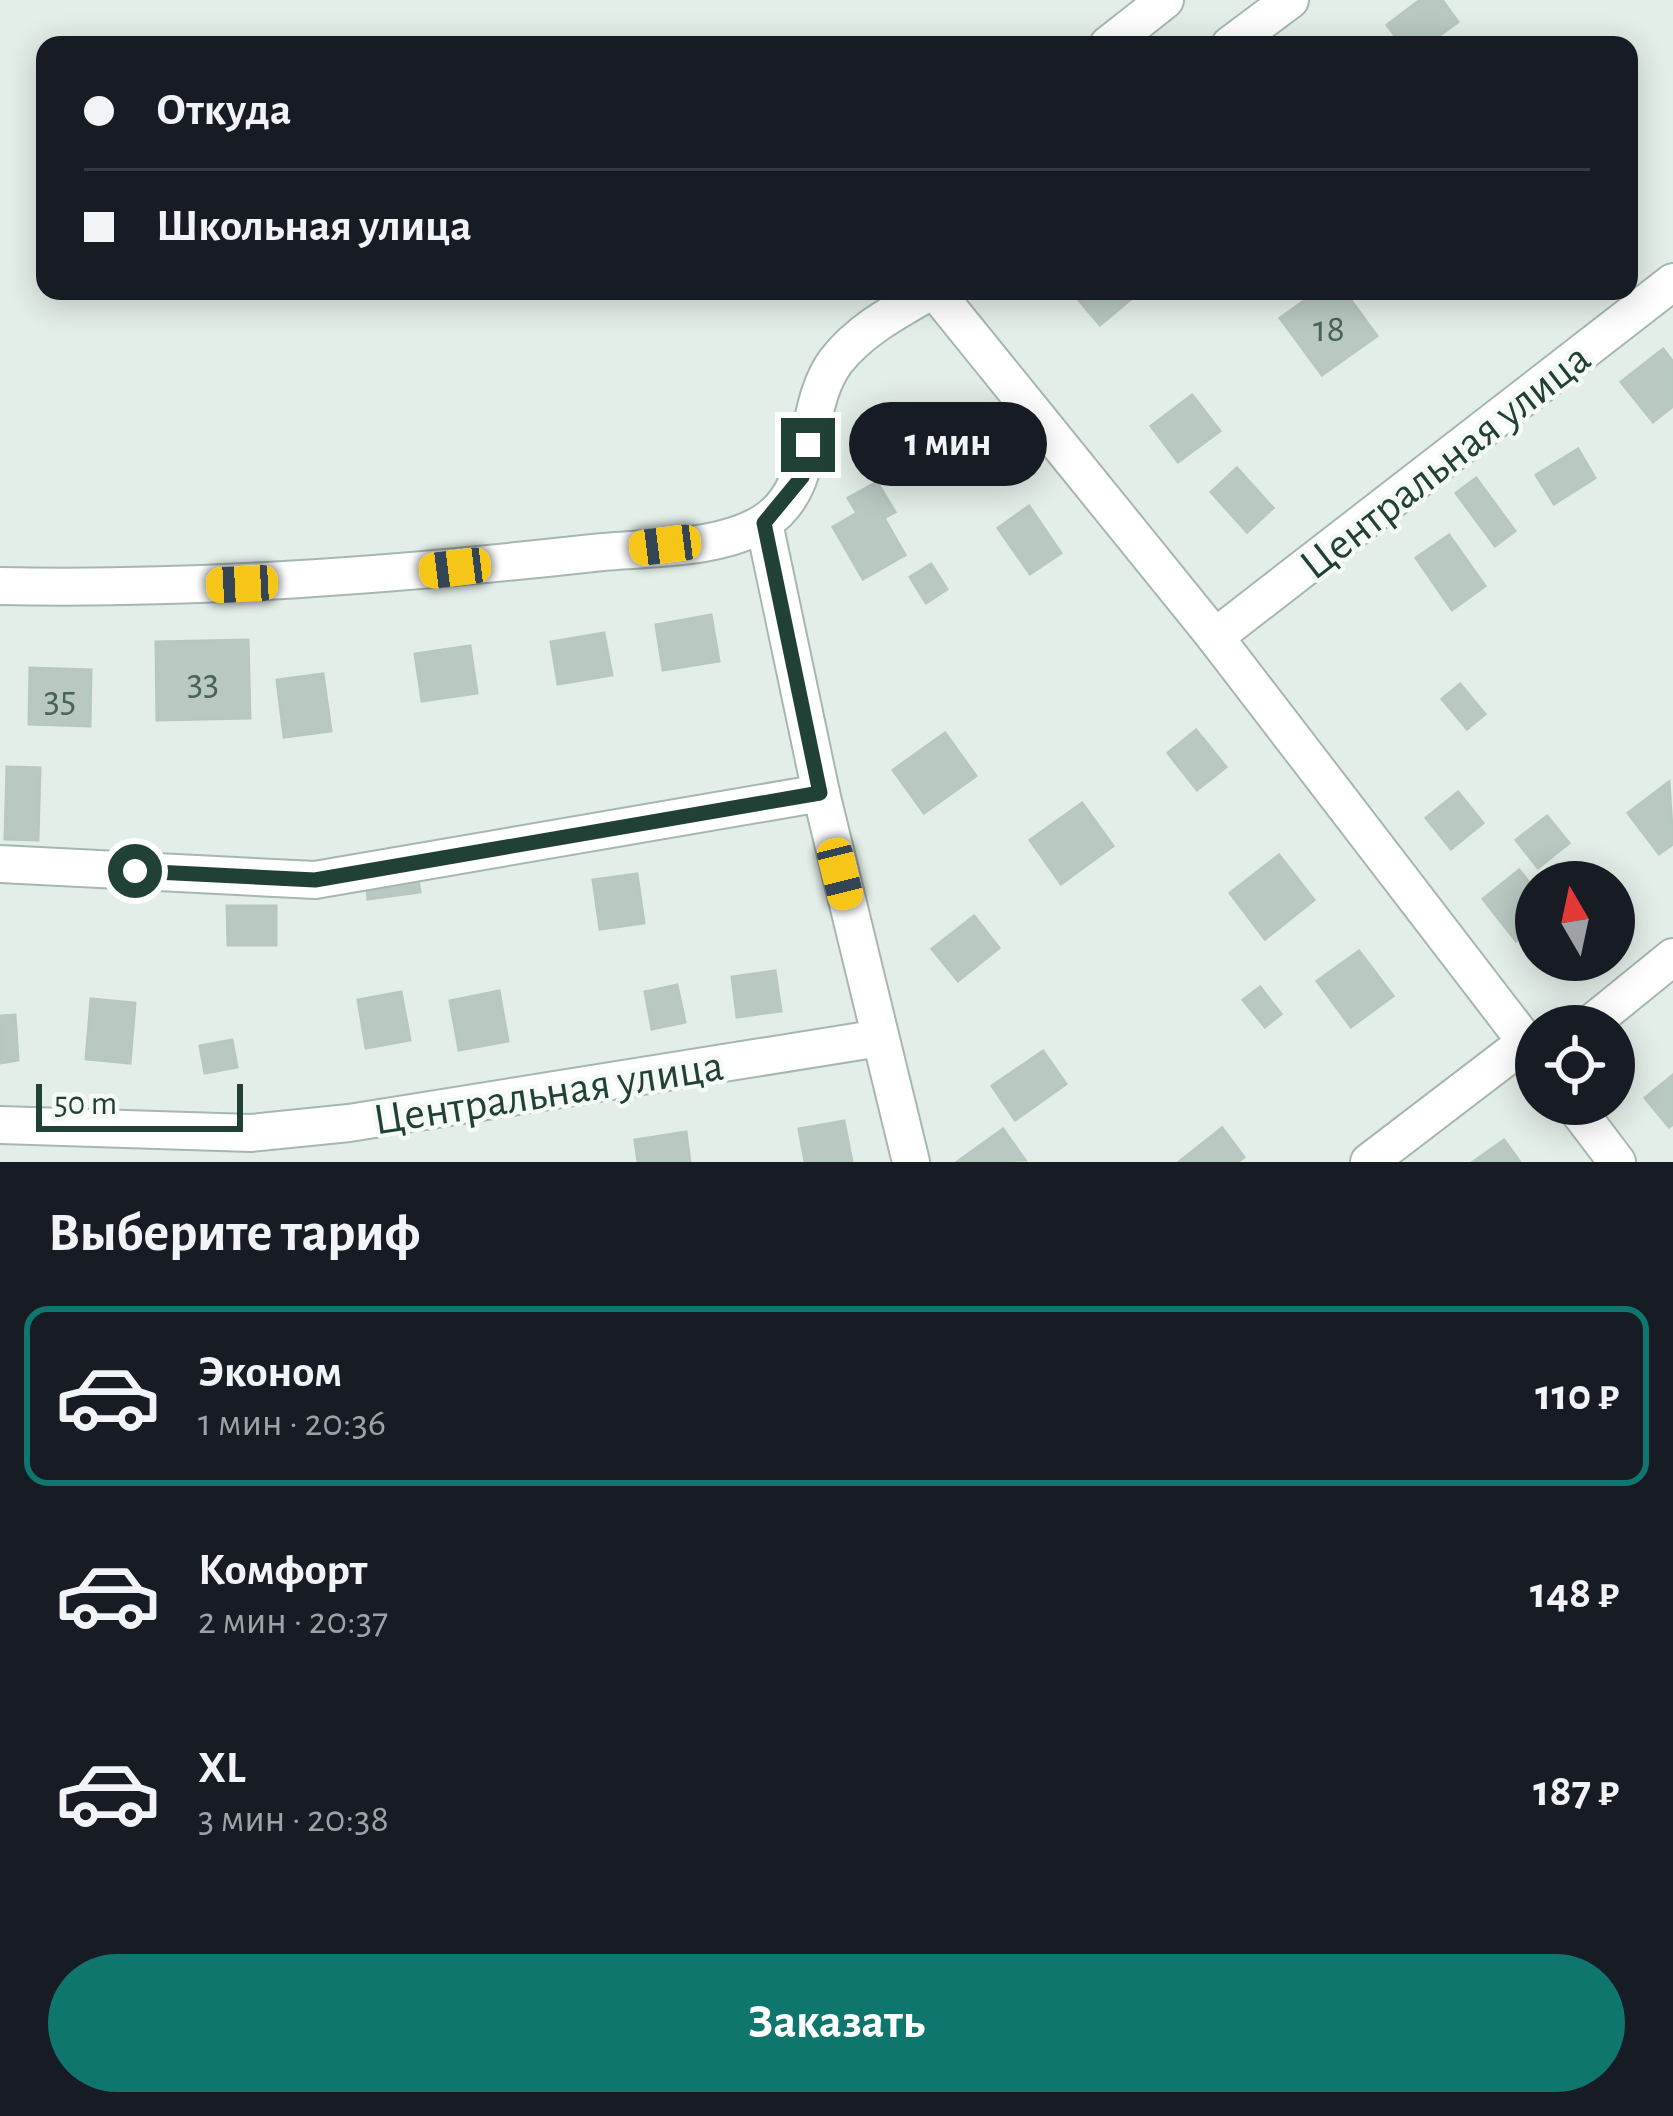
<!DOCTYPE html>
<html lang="ru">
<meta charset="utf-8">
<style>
body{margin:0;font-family:"Alegreya Sans",sans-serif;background:#20242c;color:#f1f3f6;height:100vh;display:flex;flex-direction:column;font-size:45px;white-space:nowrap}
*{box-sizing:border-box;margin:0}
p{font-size:39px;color:#9ea1a6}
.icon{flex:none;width:66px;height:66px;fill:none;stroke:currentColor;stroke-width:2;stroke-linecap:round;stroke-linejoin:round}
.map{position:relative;height:1162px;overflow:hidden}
.sheet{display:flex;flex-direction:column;background:#171b24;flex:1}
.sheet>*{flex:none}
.top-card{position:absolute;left:36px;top:36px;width:1602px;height:264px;border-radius:24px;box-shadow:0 6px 30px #0003;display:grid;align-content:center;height:264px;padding:0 48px;background:#171b24}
.needle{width:78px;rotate:351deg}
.fabs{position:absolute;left:1515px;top:861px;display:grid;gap:24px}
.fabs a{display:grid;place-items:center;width:120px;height:120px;border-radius:50%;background:#171b24;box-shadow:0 6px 30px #0003;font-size:60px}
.scale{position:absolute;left:36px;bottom:30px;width:207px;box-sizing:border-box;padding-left:12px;border:6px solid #224136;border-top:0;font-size:33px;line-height:42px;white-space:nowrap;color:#224136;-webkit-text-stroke:9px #f5faf7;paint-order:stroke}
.end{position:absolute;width:54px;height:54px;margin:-27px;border:15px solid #224136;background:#fff;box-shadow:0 0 0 6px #fff}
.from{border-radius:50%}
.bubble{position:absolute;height:84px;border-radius:42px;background:#171b24;box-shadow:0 6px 30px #0003;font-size:39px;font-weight:600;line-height:84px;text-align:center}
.car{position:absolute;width:36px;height:72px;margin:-36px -18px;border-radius:15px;box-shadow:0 0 9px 3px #0007;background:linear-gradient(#f5c518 24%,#345 0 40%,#f5c518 0 76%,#345 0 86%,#f5c518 0)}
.top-card b{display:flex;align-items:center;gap:42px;height:114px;font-size:45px}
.top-card b+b{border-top:3px solid #363941}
.top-card i{width:30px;height:30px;background:#f1f3f6}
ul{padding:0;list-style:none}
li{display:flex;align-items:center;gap:36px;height:180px;margin:0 24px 18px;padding:0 24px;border:6px solid transparent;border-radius:24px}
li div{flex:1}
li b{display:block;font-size:45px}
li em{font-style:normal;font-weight:600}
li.current{border-color:#0f766e}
li>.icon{width:108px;height:108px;stroke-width:1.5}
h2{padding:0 48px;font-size:54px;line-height:144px}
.action{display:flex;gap:24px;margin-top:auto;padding:24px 48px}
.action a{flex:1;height:138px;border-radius:72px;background:#0f766e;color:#fff;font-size:48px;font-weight:600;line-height:138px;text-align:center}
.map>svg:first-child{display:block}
.building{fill:#b9c9c1;stroke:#b6c8bf;stroke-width:3}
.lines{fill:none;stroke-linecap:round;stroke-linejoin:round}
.minor-casing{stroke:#a6b7af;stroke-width:40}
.minor{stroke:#fff;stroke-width:36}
.route{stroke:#224136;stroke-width:15}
.labels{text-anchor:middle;stroke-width:9;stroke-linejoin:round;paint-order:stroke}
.number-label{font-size:39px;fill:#486359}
.street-label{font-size:45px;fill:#224136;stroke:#f5faf7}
</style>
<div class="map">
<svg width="1673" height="1162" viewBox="0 0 1673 1162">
<rect width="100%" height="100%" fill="#e4eee8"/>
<g class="building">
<path d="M1420 0H1442L1458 22 1426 45H1402L1387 25Z"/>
<path d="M1071 291H1134L1137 294 1100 325Z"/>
<path d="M1318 291H1344L1377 336 1322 375 1280 318Z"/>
<path d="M1663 349 1673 362V406L1653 422 1621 382Z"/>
<path d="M1192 395 1220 431 1178 462 1151 426Z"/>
<path d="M1578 449 1595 478 1554 504 1536 475Z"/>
<path d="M1237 468 1273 508 1247 532 1211 492Z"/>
<path d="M1476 478 1515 531 1495 546 1456 493Z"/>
<path d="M877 482 895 512 884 518 905 555 863 579 833 527 857 513 848 498Z"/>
<path d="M1029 506 1061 553 1030 574 998 528Z"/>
<path d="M1449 535 1485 586 1452 610 1416 558Z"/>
<path d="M931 564 947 589 926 603 910 577Z"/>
<path d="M711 615 719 661 663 670 656 625Z"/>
<path d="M604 633 612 675 558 684 551 642Z"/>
<path d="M248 640 250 718 157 720 156 642Z"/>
<path d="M470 646 477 693 422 701 415 654Z"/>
<path d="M30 668 91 670 90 726 29 724Z"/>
<path d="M323 674 331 731 284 737 277 680Z"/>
<path d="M1460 684 1485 714 1467 729 1442 699Z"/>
<path d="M1196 730 1226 767 1197 790 1168 753Z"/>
<path d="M945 733 976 776 924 813 893 770Z"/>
<path d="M7 767 40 768 38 840 5 839Z"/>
<path d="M1669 782 1673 844 1659 854 1628 813Z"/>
<path d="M1458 792 1483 823 1451 849 1426 818Z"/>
<path d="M1082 803 1113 846 1061 884 1030 840Z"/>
<path d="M1547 816 1569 843 1538 868 1516 840Z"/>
<path d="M1279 855 1314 900 1265 939 1230 893Z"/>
<path d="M416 868 420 892 368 899 366 876Z"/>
<path d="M1519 870 1536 891V925L1516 941 1483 899Z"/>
<path d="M637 874 644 923 600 929 593 880Z"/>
<path d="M227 906H276V945H228Z"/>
<path d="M974 916 999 948 958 981 932 949Z"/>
<path d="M1359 951 1393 996 1351 1027 1317 981Z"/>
<path d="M775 971 781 1011 737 1017 732 977Z"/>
<path d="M677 985 685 1022 652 1029 645 992Z"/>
<path d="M1260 987 1281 1014 1265 1027 1243 1000Z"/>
<path d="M499 991 508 1041 459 1050 450 1001Z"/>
<path d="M401 992 410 1040 366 1048 358 1000Z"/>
<path d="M91 999 135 1003 130 1063 86 1059Z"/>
<path d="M15 1015 18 1060 0 1063V1016Z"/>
<path d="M232 1040 237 1067 205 1073 200 1046Z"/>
<path d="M1043 1051 1066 1084 1015 1120 992 1086Z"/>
<path d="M1673 1075V1124L1669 1127 1645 1098Z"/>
<path d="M844 1121 852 1162H805L799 1129Z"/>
<path d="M1222 1128 1244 1157 1238 1162H1179Z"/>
<path d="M1003 1129 1025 1160 957 1162Z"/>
<path d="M686 1132 690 1162H638L635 1140Z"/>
<path d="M1504 1140 1520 1162H1473Z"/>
</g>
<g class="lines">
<defs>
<g id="minor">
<path d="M1108 45 1165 0"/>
<path d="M1230 45 1290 0"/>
<path d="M935 291 1215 637 1536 1055"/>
<path d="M0 586C200 590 394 575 593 553 644 547 717 551 763 523 820 488 800 409 836 361 861 329 897 311 931 291"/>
<path d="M1215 637 1673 282"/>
<path d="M821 793 911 1162"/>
<path d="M0 864 315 880 821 793 764 523"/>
<path d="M1588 1026 1673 957"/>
<path d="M1573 1104 1617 1162"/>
<path d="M0 1125 251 1133 349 1123 880 1038"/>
<path d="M1369 1162 1526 1042"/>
</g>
</defs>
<use href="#minor" class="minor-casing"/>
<use href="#minor" class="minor"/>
</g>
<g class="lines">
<path class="route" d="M135 871 315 880 820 793 764 523 802 477 808 445"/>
</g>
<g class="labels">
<g class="number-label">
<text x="1329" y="341">18</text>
<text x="203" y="694">33</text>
<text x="60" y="711">35</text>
</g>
<g class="street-label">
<text transform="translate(1444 460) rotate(-38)" y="16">Центральная улица</text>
<text transform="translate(548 1091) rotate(-9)" y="16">Центральная улица</text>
</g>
</g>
</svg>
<div class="fabs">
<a><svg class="needle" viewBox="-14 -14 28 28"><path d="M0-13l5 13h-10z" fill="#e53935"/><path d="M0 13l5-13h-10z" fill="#9ea1a6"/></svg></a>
<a><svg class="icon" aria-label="locate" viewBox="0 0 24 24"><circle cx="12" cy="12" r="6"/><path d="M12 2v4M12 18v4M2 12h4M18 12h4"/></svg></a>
</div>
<div class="scale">50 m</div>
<i class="end from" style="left:135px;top:871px"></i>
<i class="end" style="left:808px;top:445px"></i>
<div class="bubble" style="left:849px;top:402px;width:198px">1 мин</div>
<i class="car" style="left:665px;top:545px;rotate:263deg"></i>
<i class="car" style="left:455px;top:568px;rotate:263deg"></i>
<i class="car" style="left:242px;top:584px;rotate:267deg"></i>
<i class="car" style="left:840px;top:874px;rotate:166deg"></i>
<div class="top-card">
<b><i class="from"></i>Откуда</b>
<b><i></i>Школьная улица</b>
</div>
</div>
<section class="sheet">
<h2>Выберите тариф</h2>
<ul>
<li class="current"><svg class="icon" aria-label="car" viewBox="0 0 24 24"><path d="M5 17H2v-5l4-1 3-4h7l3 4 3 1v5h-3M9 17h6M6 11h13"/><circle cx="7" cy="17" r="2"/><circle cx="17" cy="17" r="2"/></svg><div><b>Эконом</b><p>1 мин · 20:36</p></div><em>110 ₽</em></li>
<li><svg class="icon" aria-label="car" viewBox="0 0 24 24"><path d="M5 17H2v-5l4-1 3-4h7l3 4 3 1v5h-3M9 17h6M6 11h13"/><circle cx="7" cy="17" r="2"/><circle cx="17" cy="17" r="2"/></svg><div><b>Комфорт</b><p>2 мин · 20:37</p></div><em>148 ₽</em></li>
<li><svg class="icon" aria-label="car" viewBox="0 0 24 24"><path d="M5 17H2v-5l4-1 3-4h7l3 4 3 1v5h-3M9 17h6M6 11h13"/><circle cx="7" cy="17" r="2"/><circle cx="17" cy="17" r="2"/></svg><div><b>XL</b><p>3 мин · 20:38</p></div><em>187 ₽</em></li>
</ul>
<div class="action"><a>Заказать</a></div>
</section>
